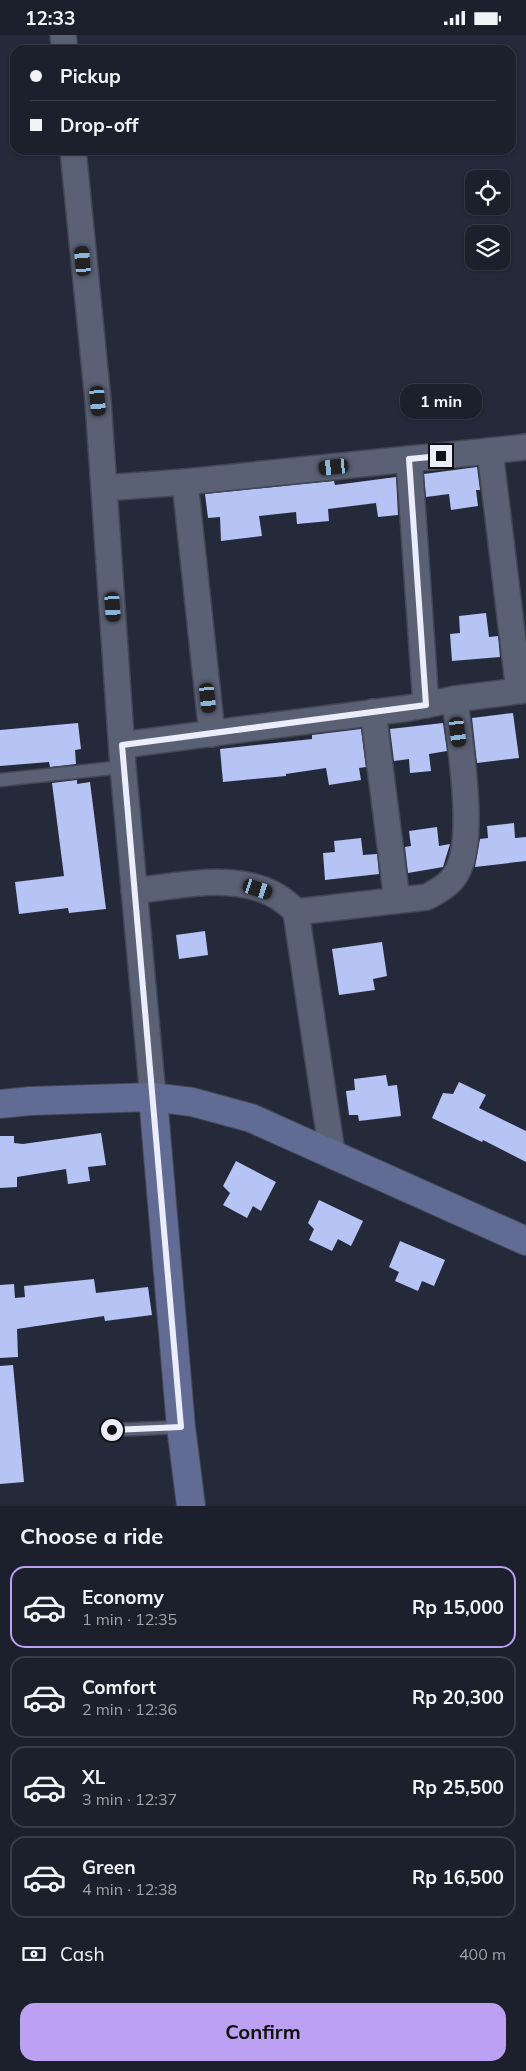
<!DOCTYPE html>
<meta charset="utf-8">
<style>
body{margin:0;font-family:Mulish,sans-serif;background:#292d38;color:#f1f3f6;height:100vh;display:flex;flex-direction:column;font-size:19px;white-space:nowrap}
*{box-sizing:border-box;margin:0}
p{font-size:16px;color:#a0a3a9}
.icon{flex:none;width:28px;height:28px;fill:none;stroke:currentColor;stroke-width:2;stroke-linecap:round;stroke-linejoin:round}
.map{position:relative;height:1471px;overflow:hidden}
.side{display:flex;flex-direction:column;background:#1c202c;flex:1}
.side>*{flex:none}
.guide{position:absolute;left:10px;top:10px;width:506px;height:110px;border-radius:15px;box-shadow:0 1px 4px #0004,0 0 0 1px #3a3e48;display:grid;align-content:center;height:110px;padding:0 20px;background:#1c202c}
.buttons{position:absolute;left:465px;top:135px;display:grid;gap:10px}
.buttons a{display:grid;place-items:center;width:45px;height:45px;border-radius:10px;background:#1c202c;box-shadow:0 1px 4px #0004,0 0 0 1px #3a3e48;font-size:25px}
.end{position:absolute;width:22px;height:22px;margin:-11px;border:6px solid #ebeefa;background:#111;box-shadow:0 0 0 2px #111}
.from{border-radius:50%}
.bubble{position:absolute;height:35px;border-radius:15px;background:#1c202c;box-shadow:0 1px 4px #0004,0 0 0 1px #3a3e48;font-size:16px;font-weight:700;line-height:35px;text-align:center}
.car{position:absolute;width:15px;height:30px;margin:-15px -8px;border-radius:6px;box-shadow:0 0 4px 1px #0007;background:linear-gradient(#222 24%,#8ab4d8 0 40%,#222 0 76%,#8ab4d8 0 86%,#222 0)}
.guide b{display:flex;align-items:center;gap:18px;height:48px;font-size:19px}
.guide b+b{border-top:1px solid #3a3e48}
.guide i{width:12px;height:12px;background:#f1f3f6}
ul{padding:0;list-style:none}
li{display:flex;align-items:center;gap:15px;height:82px;margin:0 10px 8px;padding:0 10px;border:2px solid #3a3e48;border-radius:15px}
li div{flex:1}
li b{display:block;font-size:19px}
li em{font-style:normal;font-weight:700}
li.selected{border-color:#bca0f2}
li>.icon{width:45px;height:45px;stroke-width:1.5}
h2{padding:0 20px;font-size:22px;line-height:60px}
.pay{display:flex;align-items:center;gap:12px;height:55px;padding:0 20px;font-size:19px}
.pay p{margin-inline-start:auto}
.action{display:flex;gap:10px;margin-top:auto;padding:10px 20px}
.action a{flex:1;height:58px;border-radius:15px;background:#bca0f2;color:#111;font-size:20px;font-weight:700;line-height:58px;text-align:center}
.status{display:flex;justify-content:space-between;align-items:center;height:35px;padding:0 25px;background:#1c202c;direction:ltr}
.status svg{height:14px;fill:currentColor}
.map>svg:first-child{display:block}
.building{fill:#b5c3f5}
.lines{fill:none;stroke-linecap:round;stroke-linejoin:round}
.lane-casing{stroke:#434756;stroke-width:15}
.street-casing{stroke:#434756;stroke-width:28}
.secondary-casing{stroke:#434756;stroke-width:30}
.lane{stroke:#5b6175;stroke-width:12}
.street{stroke:#5b6175;stroke-width:25}
.secondary{stroke:#616b93;stroke-width:28}
.route{stroke:#ebeefa;stroke-width:6}
</style>
<div class="status"><b>12:33</b><svg viewBox="0 0 49 12"><path d="M0 12V9h3v3zM5 12V6h3v6zM10 12V3h3v9zM15 12V0h3v12zM26 1h20v11H26zM47 4h2v5h-2z"/></svg></div>
<div class="map">
<svg width="526" height="1471" viewBox="0 0 526 1471">
<rect width="100%" height="100%" fill="#252a3b"/>
<g class="building">
<path d="M477 432 480 455H476L478 471 451 475 449 459 426 462 424 439Z"/>
<path d="M396 442 398 480 378 482 376 468 328 474 329 486 297 489 296 477 259 481 262 501 221 506 220 482 208 483 205 459 334 446 335 450Z"/>
<path d="M486 578 489 602 498 601 500 622 452 626 450 599 460 598 459 581Z"/>
<path d="M513 678 519 723 477 728 472 683Z"/>
<path d="M78 688 81 714 75 715 76 729 50 732 49 727 0 731V695Z"/>
<path d="M443 688 447 716 429 719 431 736 410 738 409 724 394 726 390 694Z"/>
<path d="M361 694 366 732 359 733 361 745 329 750 326 733 286 739V741L223 747 220 714 312 704V700Z"/>
<path d="M77 745V749L90 747 106 874 69 878 68 873 19 879 15 847 64 841 52 748Z"/>
<path d="M514 788 515 803 526 802V826L475 832 480 804 488 803 487 791Z"/>
<path d="M437 792 439 811 450 809 443 832 408 838 405 812 411 811 409 796Z"/>
<path d="M361 803 363 820 377 819 379 839 325 845 323 818 335 817 334 806Z"/>
<path d="M205 896 208 920 179 924 176 900Z"/>
<path d="M382 907 387 941 373 944 375 955 339 960 332 914Z"/>
<path d="M386 1040 388 1051 397 1050 401 1081 359 1086 358 1080H349L346 1056 355 1055 354 1044Z"/>
<path d="M459 1047 486 1060 479 1073 526 1096V1127L483 1105 482 1107 432 1083 443 1058 453 1059Z"/>
<path d="M101 1098 106 1130 88 1132 90 1146 68 1149 66 1134 17 1142V1152L0 1153V1101H14V1108L23 1109Z"/>
<path d="M236 1126 276 1147 261 1176 253 1171 247 1183 223 1170 230 1158 223 1151Z"/>
<path d="M319 1165 363 1186 351 1211 338 1204 332 1216 309 1205 314 1194 308 1188Z"/>
<path d="M400 1206 445 1225 434 1251 422 1246 418 1256 395 1246 399 1237 389 1232Z"/>
<path d="M94 1244 96 1258 148 1252 152 1280 105 1286 104 1281 17 1294 18 1322 0 1323V1250L14 1249 15 1263 25 1262 24 1251Z"/>
<path d="M13 1330 24 1447 0 1449V1331Z"/>
</g>
<g class="lines">
<defs>
<g id="lane">
<path d="M0 745 123 732"/>
<path d="M112 1395 181 1392"/>
</g>
<g id="street">
<path d="M63 0 65 15"/>
<path d="M73 115 98 366 123 732 153 1062"/>
<path d="M409 424 490 416"/>
<path d="M185 447 212 699"/>
<path d="M104 453 185 447 409 424 426 670"/>
<path d="M519 656 490 416 526 412"/>
<path d="M373 677 397 865"/>
<path d="M122 710 409 673 455 664 526 655"/>
<path d="M134 856C187 850 256 832 296 877L427 862C439 855 452 849 458 835 476 800 459 705 455 664"/>
<path d="M296 877 332 1118"/>
</g>
<g id="secondary">
<path d="M153 1062 181 1392 191 1471"/>
<path d="M0 1069 30 1066 153 1062 192 1067 251 1083 526 1206"/>
</g>
</defs>
<use href="#lane" class="lane-casing"/>
<use href="#street" class="street-casing"/>
<use href="#secondary" class="secondary-casing"/>
<use href="#lane" class="lane"/>
<use href="#street" class="street"/>
<use href="#secondary" class="secondary"/>
</g>
<g class="lines">
<path class="route" d="M112 1395 181 1392 122 710 426 670 409 424 441 421"/>
</g>
</svg>
<div class="buttons">
<a><svg class="icon" aria-label="locate" viewBox="0 0 24 24"><circle cx="12" cy="12" r="6"/><path d="M12 2v4M12 18v4M2 12h4M18 12h4"/></svg></a>
<a><svg class="icon" aria-label="layers" viewBox="0 0 24 24"><path d="M12 4l9 5-9 5-9-5zM3 14l9 5 9-5"/></svg></a>
</div>
<i class="end from" style="left:112px;top:1395px"></i>
<i class="end" style="left:441px;top:421px"></i>
<div class="bubble" style="left:400px;top:349px;width:82px">1 min</div>
<i class="car" style="left:83px;top:226px;rotate:355deg"></i>
<i class="car" style="left:98px;top:366px;rotate:175deg"></i>
<i class="car" style="left:334px;top:432px;rotate:264deg"></i>
<i class="car" style="left:113px;top:572px;rotate:176deg"></i>
<i class="car" style="left:208px;top:663px;rotate:174deg"></i>
<i class="car" style="left:458px;top:697px;rotate:173deg"></i>
<i class="car" style="left:258px;top:854px;rotate:108deg"></i>
<div class="guide">
<b><i class="from"></i>Pickup</b>
<b><i></i>Drop-off</b>
</div>
</div>
<section class="side">
<h2>Choose a ride</h2>
<ul>
<li class="selected"><svg class="icon" aria-label="car" viewBox="0 0 24 24"><path d="M5 17H2v-5l4-1 3-4h7l3 4 3 1v5h-3M9 17h6M6 11h13"/><circle cx="7" cy="17" r="2"/><circle cx="17" cy="17" r="2"/></svg><div><b>Economy</b><p>1 min · 12:35</p></div><em>Rp 15,000</em></li>
<li><svg class="icon" aria-label="car" viewBox="0 0 24 24"><path d="M5 17H2v-5l4-1 3-4h7l3 4 3 1v5h-3M9 17h6M6 11h13"/><circle cx="7" cy="17" r="2"/><circle cx="17" cy="17" r="2"/></svg><div><b>Comfort</b><p>2 min · 12:36</p></div><em>Rp 20,300</em></li>
<li><svg class="icon" aria-label="car" viewBox="0 0 24 24"><path d="M5 17H2v-5l4-1 3-4h7l3 4 3 1v5h-3M9 17h6M6 11h13"/><circle cx="7" cy="17" r="2"/><circle cx="17" cy="17" r="2"/></svg><div><b>XL</b><p>3 min · 12:37</p></div><em>Rp 25,500</em></li>
<li><svg class="icon" aria-label="car" viewBox="0 0 24 24"><path d="M5 17H2v-5l4-1 3-4h7l3 4 3 1v5h-3M9 17h6M6 11h13"/><circle cx="7" cy="17" r="2"/><circle cx="17" cy="17" r="2"/></svg><div><b>Green</b><p>4 min · 12:38</p></div><em>Rp 16,500</em></li>
</ul>
<div class="pay"><svg class="icon" aria-label="cash" viewBox="0 0 24 24"><path d="M3 7h18v10H3z"/><circle cx="12" cy="12" r="2"/></svg>Cash<p>400 m</p></div>
<div class="action"><a>Confirm</a></div>
</section>
